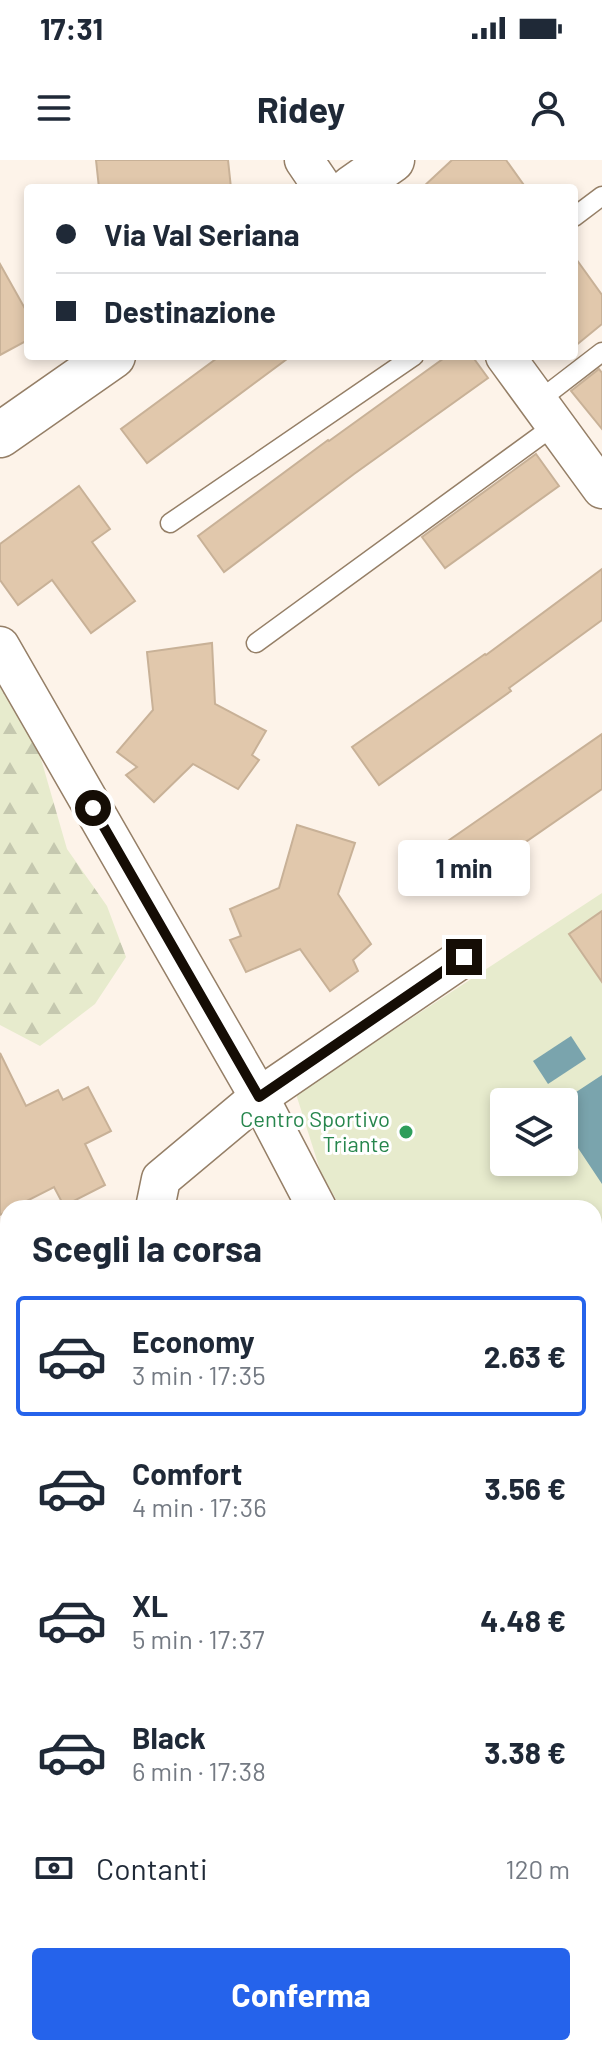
<!DOCTYPE html>
<html lang="it">
<meta charset="utf-8">
<style>
body{margin:0;font-family:Barlow,sans-serif;background:#f6f6f7;color:#1f2937;height:100vh;display:flex;flex-direction:column;font-size:30px;white-space:nowrap}
*{box-sizing:border-box;margin:0}
p{font-size:26px;color:#747a83}
.icon{flex:none;width:44px;height:44px;fill:none;stroke:currentColor;stroke-width:2;stroke-linecap:round;stroke-linejoin:round}
.map{position:relative;flex:1;overflow:hidden}
.details{position:absolute;left:0px;top:1040px;width:602px;height:856px;display:flex;flex-direction:column;background:#fff;border-radius:24px 24px 0 0;box-shadow:0 4px 12px #0003}
.details>*{flex:none}
.guide{position:absolute;left:24px;top:24px;width:554px;height:176px;border-radius:8px;box-shadow:0 4px 12px #0003;display:grid;align-content:center;height:176px;padding:0 32px;background:#fff}
.buttons{position:absolute;left:490px;top:928px;display:grid;gap:16px}
.buttons a{display:grid;place-items:center;width:88px;height:88px;border-radius:8px;background:#fff;box-shadow:0 4px 12px #0003;font-size:40px}
.end{position:absolute;width:36px;height:36px;margin:-18px;border:10px solid #150d05;background:#fff;box-shadow:0 0 0 4px #fff}
.from{border-radius:50%}
.bubble{position:absolute;height:56px;border-radius:8px;background:#fff;box-shadow:0 4px 12px #0003;font-size:26px;font-weight:700;line-height:56px;text-align:center}
.guide b{display:flex;align-items:center;gap:28px;height:76px;font-size:30px}
.guide b+b{border-top:2px solid #e0e1e3}
.guide i{width:20px;height:20px;background:#1f2937}
ul{padding:0;list-style:none}
li{display:flex;align-items:center;gap:24px;height:120px;margin:0 16px 12px;padding:0 16px;border:4px solid transparent;border-radius:8px}
li div{flex:1}
li b{display:block;font-size:30px}
li em{font-style:normal;font-weight:700}
li.active{border-color:#2563eb}
li>.icon{width:72px;height:72px;stroke-width:1.5}
h2{padding:0 32px;font-size:36px;line-height:96px}
.pay{display:flex;align-items:center;gap:20px;height:88px;padding:0 32px;font-size:30px}
.pay p{margin-inline-start:auto}
.cta{display:flex;gap:16px;margin-top:auto;padding:16px 32px}
.cta a{flex:1;height:92px;border-radius:8px;background:#2563eb;color:#fff;font-size:32px;font-weight:700;line-height:92px;text-align:center}
.status{display:flex;justify-content:space-between;align-items:center;height:56px;padding:0 40px;background:#fff;direction:ltr}
.status svg{height:22px;fill:currentColor}
header{display:flex;justify-content:space-between;align-items:center;height:104px;padding:0 32px;background:#fff;font-size:36px;font-weight:700}
.map>svg:first-child{display:block}
.forest{fill:url(#forest-firs)}
.pitch{fill:#e7ebcd;fill-rule:evenodd}
.water{fill:#7aa4ad}
.building{fill:#e1c8ac;stroke:#c8b197;stroke-width:2}
.lines{fill:none;stroke-linecap:round;stroke-linejoin:round}
.service-casing{stroke:#957f67;stroke-width:21}
.minor-casing{stroke:#957f67;stroke-width:41}
.tertiary-casing{stroke:#957f67;stroke-width:47}
.service{stroke:#fff;stroke-width:18}
.minor{stroke:#fff;stroke-width:38}
.tertiary{stroke:#fff;stroke-width:44}
.route{stroke:#150d05;stroke-width:10}
.leisure-dot{fill:#2e9e5b;stroke:#fff;stroke-width:3}
.labels{text-anchor:middle;stroke-width:6;stroke-linejoin:round;paint-order:stroke}
.leisure-label{font-size:22px;fill:#27864d;stroke:#fff;text-anchor:end}
</style>
<div class="status"><b>17:31</b><svg viewBox="0 0 49 12"><path d="M0 12V9h3v3zM5 12V6h3v6zM10 12V3h3v9zM15 12V0h3v12zM26 1h20v11H26zM47 4h2v5h-2z"/></svg></div>
<header><svg class="icon" aria-label="menu" viewBox="0 0 24 24"><path d="M4 6h16M4 12h16M4 18h16"/></svg>Ridey<svg class="icon" aria-label="person" viewBox="0 0 24 24"><circle cx="12" cy="8" r="4"/><path d="M4 21q1-7 8-7t8 7"/></svg></header>
<div class="map">
<svg width="602" height="1896" viewBox="0 0 602 1896">
<defs>
<pattern id="forest-firs" width="22" height="20" patternUnits="userSpaceOnUse" patternTransform="scale(2)"><rect width="22" height="20" fill="#e7ebcd"/><path d="M5 1l3.5 6h-7zM16 11l3.5 6h-7z" fill="#c5c8af"/></pattern>
</defs>
<rect width="100%" height="100%" fill="#fdf3e9"/>
<g class="forest">
<path d="M0 527 39 592 67 689 107 746 126 797 95 844 40 886 0 865Z"/>
<path d="M0 1096 8 1105V1287L0 1291Z"/>
<path d="M8 1308V1369L0 1371V1324Z"/>
</g>
<path class="pitch" d="M602 733V1182L594 1187V1048H341L321 1013 296 934ZM504 942H564V1002H504Z"/>
<g class="water">
<path d="M571 876 586 899 548 924 533 901Z"/>
<path d="M602 915V1024L564 967V942H561Z"/>
</g>
<g class="building">
<path d="M96 0H228L231 28H99Z"/>
<path d="M452 0H506L526 28H422Z"/>
<path d="M574 96 602 135V164L574 187Z"/>
<path d="M0 104 28 154V180L0 195Z"/>
<path d="M220 196H291L147 303 121 269Z"/>
<path d="M447 196H472L488 218 354 314 224 412 198 376 328 280 329 281Z"/>
<path d="M599 209 602 213V269L571 231Z"/>
<path d="M536 294 559 326 445 408 422 377Z"/>
<path d="M79 326 110 369 92 382 135 441 91 473 52 420 18 445 0 420V384Z"/>
<path d="M602 409V460L509 528 511 531 379 625 352 587 485 494 486 495Z"/>
<path d="M212 483 215 544 266 571 252 595 259 600 238 629 193 604 154 642 126 615 137 607 117 592 153 550 147 492Z"/>
<path d="M602 574V629L458 729 432 692Z"/>
<path d="M297 665 355 683 338 734 371 784 353 800 358 811 330 831 300 789 246 812 230 780 241 776 230 749 279 728Z"/>
<path d="M602 751V822L569 774Z"/>
<path d="M0 893 26 946 58 930 63 940 88 927 111 971 85 984 105 1025 64 1046 54 1027 13 1048H8V1051L0 1055Z"/>
</g>
<g class="lines">
<defs>
<g id="service">
<path d="M574 57 602 36"/>
<path d="M537 242 602 192"/>
<path d="M170 363 414 196"/>
<path d="M256 483 555 265"/>
</g>
<g id="minor">
<path d="M304 0 323 28"/>
<path d="M505 196 602 329"/>
<path d="M0 486 259 937 317 1048"/>
<path d="M155 1048 161 1019 259 937 464 797"/>
<path d="M0 1568 8 1565"/>
<path d="M594 1584 602 1600"/>
<path d="M594 1668 602 1665"/>
<path d="M331 1888 332 1890"/>
<path d="M519 1888 522 1896"/>
</g>
<g id="tertiary">
<path d="M352 28 392 0"/>
<path d="M0 275 113 196"/>
</g>
</defs>
<use href="#service" class="service-casing"/>
<use href="#minor" class="minor-casing"/>
<use href="#tertiary" class="tertiary-casing"/>
<use href="#service" class="service"/>
<use href="#minor" class="minor"/>
<use href="#tertiary" class="tertiary"/>
</g>
<g class="lines">
<path class="route" d="M93 648 259 937 464 797"/>
</g>
<circle class="leisure-dot" cx="406" cy="972" r="8"/>
<g class="labels">
<g class="leisure-label">
<text x="390" y="967">Centro Sportivo<tspan x="390" dy="25">Triante</tspan></text>
</g>
</g>
</svg>
<div class="buttons">
<a><svg class="icon" aria-label="layers" viewBox="0 0 24 24"><path d="M12 4l9 5-9 5-9-5zM3 14l9 5 9-5"/></svg></a>
</div>
<i class="end from" style="left:93px;top:648px"></i>
<i class="end" style="left:464px;top:797px"></i>
<div class="bubble" style="left:398px;top:680px;width:132px">1 min</div>
<div class="guide">
<b><i class="from"></i>Via Val Seriana</b>
<b><i></i>Destinazione</b>
</div>
<section class="details">
<h2>Scegli la corsa</h2>
<ul>
<li class="active"><svg class="icon" aria-label="car" viewBox="0 0 24 24"><path d="M5 17H2v-5l4-1 3-4h7l3 4 3 1v5h-3M9 17h6M6 11h13"/><circle cx="7" cy="17" r="2"/><circle cx="17" cy="17" r="2"/></svg><div><b>Economy</b><p>3 min · 17:35</p></div><em>2.63 €</em></li>
<li><svg class="icon" aria-label="car" viewBox="0 0 24 24"><path d="M5 17H2v-5l4-1 3-4h7l3 4 3 1v5h-3M9 17h6M6 11h13"/><circle cx="7" cy="17" r="2"/><circle cx="17" cy="17" r="2"/></svg><div><b>Comfort</b><p>4 min · 17:36</p></div><em>3.56 €</em></li>
<li><svg class="icon" aria-label="car" viewBox="0 0 24 24"><path d="M5 17H2v-5l4-1 3-4h7l3 4 3 1v5h-3M9 17h6M6 11h13"/><circle cx="7" cy="17" r="2"/><circle cx="17" cy="17" r="2"/></svg><div><b>XL</b><p>5 min · 17:37</p></div><em>4.48 €</em></li>
<li><svg class="icon" aria-label="car" viewBox="0 0 24 24"><path d="M5 17H2v-5l4-1 3-4h7l3 4 3 1v5h-3M9 17h6M6 11h13"/><circle cx="7" cy="17" r="2"/><circle cx="17" cy="17" r="2"/></svg><div><b>Black</b><p>6 min · 17:38</p></div><em>3.38 €</em></li>
</ul>
<div class="pay"><svg class="icon" aria-label="cash" viewBox="0 0 24 24"><path d="M3 7h18v10H3z"/><circle cx="12" cy="12" r="2"/></svg>Contanti<p>120 m</p></div>
<div class="cta"><a>Conferma</a></div>
</section>
</div>
